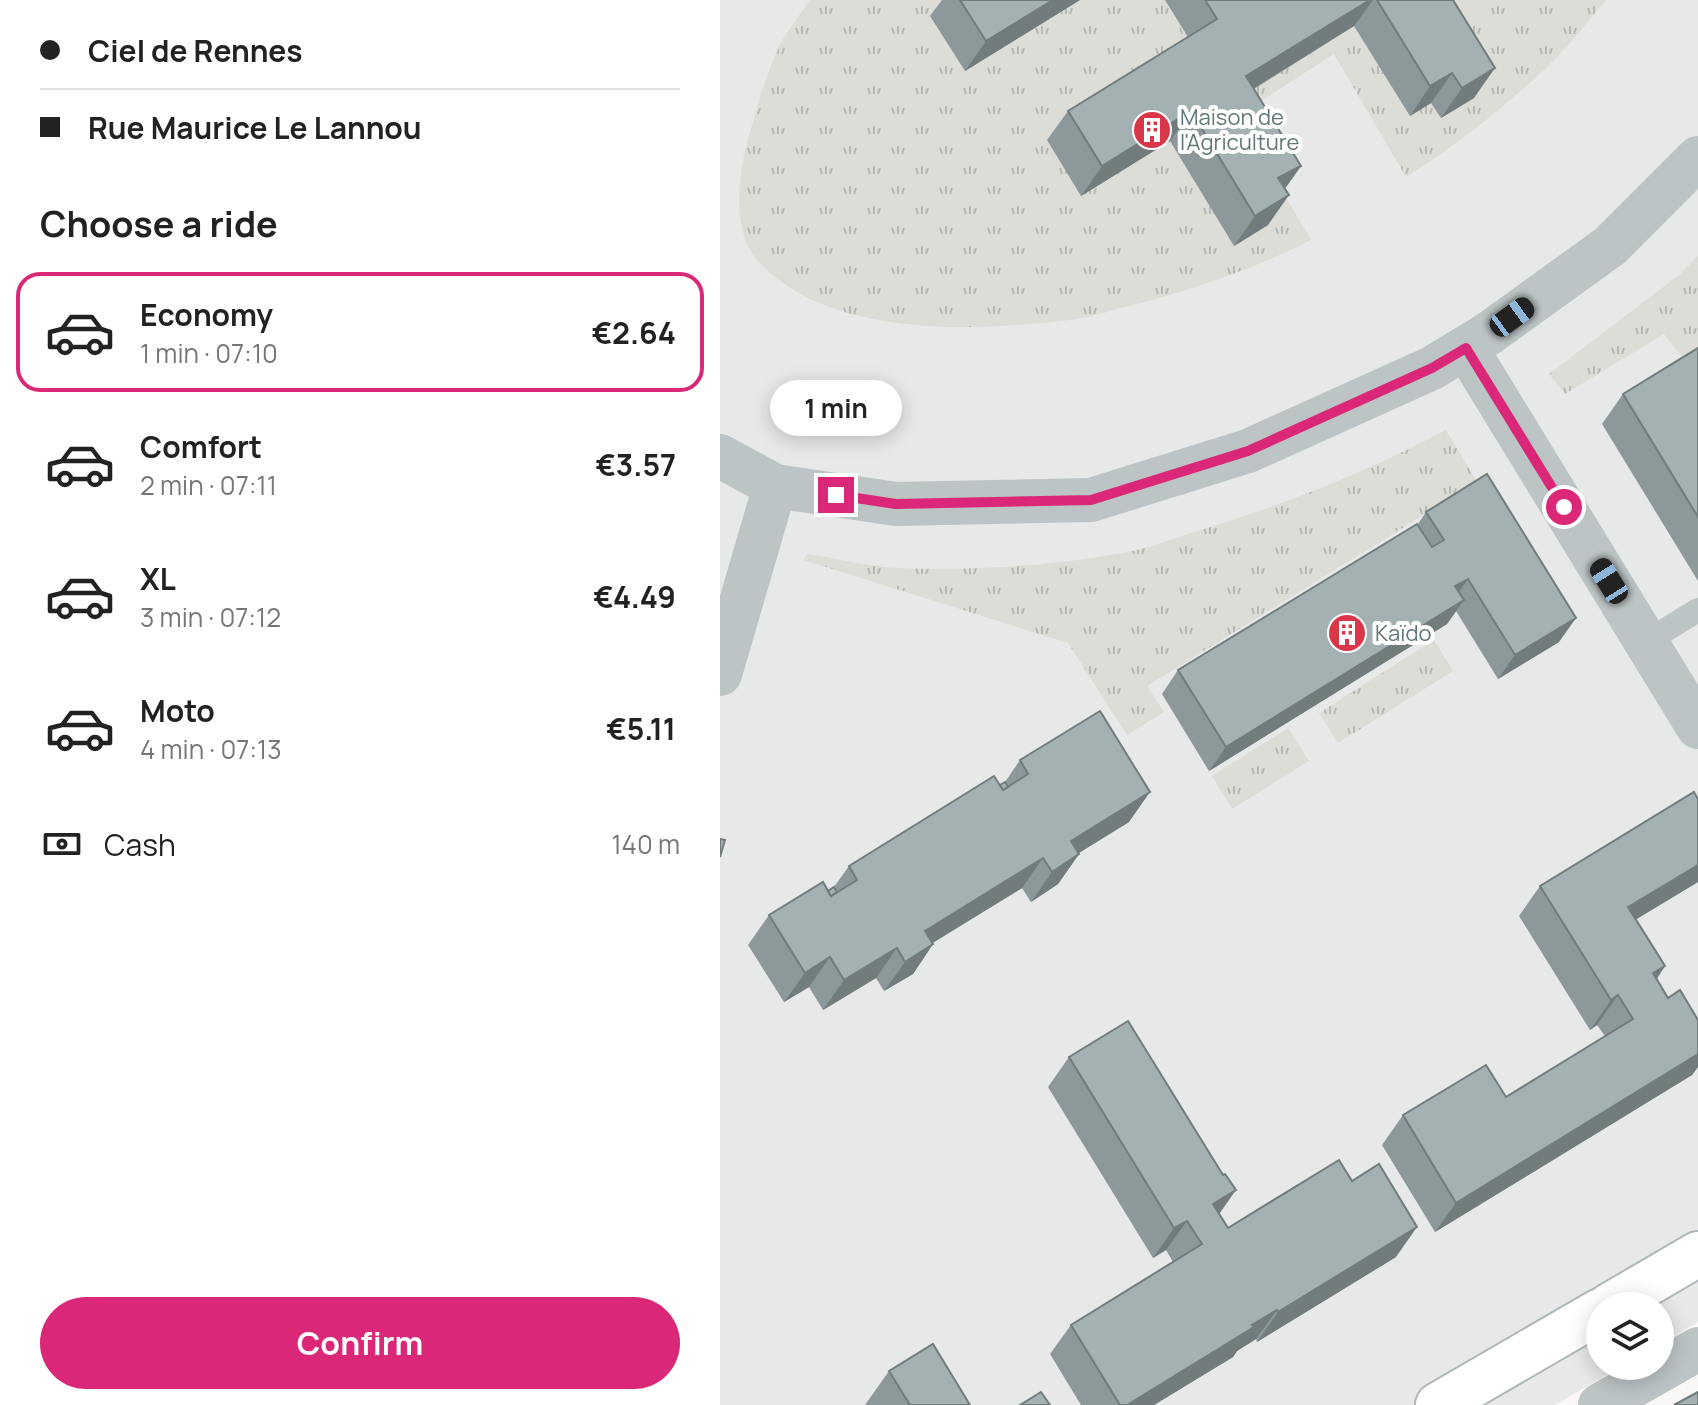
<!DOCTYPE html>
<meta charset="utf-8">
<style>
body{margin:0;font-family:Manrope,sans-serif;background:#f2f2f2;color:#222;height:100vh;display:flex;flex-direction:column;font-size:30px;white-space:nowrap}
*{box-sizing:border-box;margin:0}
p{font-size:26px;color:#767676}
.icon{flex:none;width:44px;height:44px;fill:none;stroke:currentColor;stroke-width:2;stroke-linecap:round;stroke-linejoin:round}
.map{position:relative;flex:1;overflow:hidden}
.drawer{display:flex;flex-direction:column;background:#fff;width:720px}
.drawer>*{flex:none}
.hud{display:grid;align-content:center;height:176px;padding:0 40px;background:#fff}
.tools{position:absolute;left:866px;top:1292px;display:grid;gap:16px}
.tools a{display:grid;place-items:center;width:88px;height:88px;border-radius:50%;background:#fff;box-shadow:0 4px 20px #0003;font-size:40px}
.end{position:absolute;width:36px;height:36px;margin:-18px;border:10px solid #db2777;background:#fff;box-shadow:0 0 0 4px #fff}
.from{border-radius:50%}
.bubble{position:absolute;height:56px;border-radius:28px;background:#fff;box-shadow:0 4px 20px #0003;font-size:26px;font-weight:700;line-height:56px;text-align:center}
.car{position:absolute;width:24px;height:48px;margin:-24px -12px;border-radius:10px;box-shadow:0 0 6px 2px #0007;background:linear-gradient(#222 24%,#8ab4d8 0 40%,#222 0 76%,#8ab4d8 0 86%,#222 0)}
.hud b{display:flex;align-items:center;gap:28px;height:76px;font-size:30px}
.hud b+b{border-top:2px solid #e0e0e0}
.hud i{width:20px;height:20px;background:#222}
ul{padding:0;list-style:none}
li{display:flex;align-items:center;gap:24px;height:120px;margin:0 16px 12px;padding:0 24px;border:4px solid transparent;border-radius:24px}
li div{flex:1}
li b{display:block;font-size:30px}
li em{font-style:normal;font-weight:700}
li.selected{border-color:#db2777}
li>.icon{width:72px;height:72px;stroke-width:1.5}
h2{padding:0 40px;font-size:36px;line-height:96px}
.pay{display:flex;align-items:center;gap:20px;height:88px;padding:0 40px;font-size:30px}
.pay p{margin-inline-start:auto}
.primary-button{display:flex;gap:16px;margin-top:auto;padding:16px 40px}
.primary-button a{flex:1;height:92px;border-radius:48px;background:#db2777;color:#fff;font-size:32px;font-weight:700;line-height:92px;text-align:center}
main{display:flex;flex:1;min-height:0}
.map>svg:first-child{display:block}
.built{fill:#e7e8e8}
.grass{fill:url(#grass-tufts)}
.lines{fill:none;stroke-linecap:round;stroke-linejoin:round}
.secondary-casing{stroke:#aeb8ba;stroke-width:48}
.service{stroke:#bcc4c5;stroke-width:24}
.minor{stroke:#bcc4c5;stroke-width:44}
.tertiary{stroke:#bcc4c5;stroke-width:44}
.secondary{stroke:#fff;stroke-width:44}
.wall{fill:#8c9899}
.shaded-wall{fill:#727c7d}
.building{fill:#a3b1b2;stroke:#727c7d;stroke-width:2}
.route{stroke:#db2777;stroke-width:10}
.labels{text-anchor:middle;stroke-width:8;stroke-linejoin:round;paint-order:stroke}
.poi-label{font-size:22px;fill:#61787a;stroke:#fff;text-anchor:start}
</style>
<main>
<section class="drawer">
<div class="hud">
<b><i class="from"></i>Ciel de Rennes</b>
<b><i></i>Rue Maurice Le Lannou</b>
</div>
<h2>Choose a ride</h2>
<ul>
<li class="selected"><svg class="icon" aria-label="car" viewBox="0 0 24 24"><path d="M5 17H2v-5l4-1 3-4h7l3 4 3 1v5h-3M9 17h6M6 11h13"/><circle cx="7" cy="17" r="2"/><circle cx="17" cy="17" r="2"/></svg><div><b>Economy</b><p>1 min · 07:10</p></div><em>€2.64</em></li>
<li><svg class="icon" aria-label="car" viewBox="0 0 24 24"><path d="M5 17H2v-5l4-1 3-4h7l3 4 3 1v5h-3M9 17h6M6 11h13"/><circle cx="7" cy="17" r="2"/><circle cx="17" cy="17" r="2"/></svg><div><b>Comfort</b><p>2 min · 07:11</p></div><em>€3.57</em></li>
<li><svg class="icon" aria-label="car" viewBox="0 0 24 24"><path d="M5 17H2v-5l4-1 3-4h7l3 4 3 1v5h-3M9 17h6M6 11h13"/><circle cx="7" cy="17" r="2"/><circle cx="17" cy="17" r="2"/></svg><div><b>XL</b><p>3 min · 07:12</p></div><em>€4.49</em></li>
<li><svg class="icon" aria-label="car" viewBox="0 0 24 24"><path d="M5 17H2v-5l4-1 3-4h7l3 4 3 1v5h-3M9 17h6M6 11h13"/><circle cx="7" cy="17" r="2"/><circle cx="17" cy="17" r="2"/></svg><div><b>Moto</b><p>4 min · 07:13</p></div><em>€5.11</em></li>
</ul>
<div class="pay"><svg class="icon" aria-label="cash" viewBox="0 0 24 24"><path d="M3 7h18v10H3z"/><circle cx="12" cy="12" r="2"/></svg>Cash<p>140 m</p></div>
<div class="primary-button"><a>Confirm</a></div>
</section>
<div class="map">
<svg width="978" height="1405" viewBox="0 0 978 1405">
<defs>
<pattern id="grass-tufts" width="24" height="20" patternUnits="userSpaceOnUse" patternTransform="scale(2)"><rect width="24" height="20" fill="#dcddd6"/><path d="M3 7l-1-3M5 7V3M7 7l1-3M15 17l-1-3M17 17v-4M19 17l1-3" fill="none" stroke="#b6b8b3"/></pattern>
</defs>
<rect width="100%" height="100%" fill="#f9f8f7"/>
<path class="built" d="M0 0H978V1322L940 1344V1306H880V1366H902L835 1405H0Z"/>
<g class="grass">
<path d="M90 0H886C867 22 849 46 828 66 785 107 737 145 686 177L614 54 518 116 591 240C534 269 472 290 410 306 392 310 375 316 357 319 266 331 128 338 54 276 45 268 35 260 30 249 11 215 21 160 32 125 39 99 48 70 60 45 68 29 80 15 90 0Z"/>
<path d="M978 256V354L966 362 944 334 845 394 829 374 959 275Z"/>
<path d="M726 430 757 482 427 686 444 712 407 735 348 643 84 560 87 554C117 558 148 567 177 568 254 571 332 566 408 552 432 547 455 538 478 531 564 505 647 472 726 430Z"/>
<path d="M714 640 733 671 618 743 599 713Z"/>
<path d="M568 728 589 761 512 809 492 776Z"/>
</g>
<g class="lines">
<defs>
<g id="secondary">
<path d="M889 1306 978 1254"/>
<path d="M718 1405 880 1311"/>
</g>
</defs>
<use href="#secondary" class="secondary-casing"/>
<path class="service" d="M926 642 978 610"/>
<g class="minor">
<path d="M0 674 55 486"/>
<path d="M880 1405 978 1349"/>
</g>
<g class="tertiary">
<path d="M746 348 978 727"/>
<path d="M0 456 55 486 176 504 371 500 528 451 712 368 768 334 890 246 978 158"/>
</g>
<use href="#secondary" class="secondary"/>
</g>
<g class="wall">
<path d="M222 0H360L245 71 210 16Z"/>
<path d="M445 0H733L754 98 721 118 711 103 690 116 634 26 534 89 581 166 565 189 548 225 514 246 450 141 361 196 327 140 348 111 468 37Z"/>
<path d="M978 348V581L882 424 903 394Z"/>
<path d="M706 512 839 642 778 679 736 611 727 624 489 771 442 694 458 670 698 524Z"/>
<path d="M300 760 409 822 358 853 359 854 338 884 311 902 302 888 213 943V944L193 974 164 991 156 978 103 1010 89 987 64 1002 28 945 49 915 108 891 114 887 129 866 285 782Z"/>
<path d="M978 799V882L916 919 945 966 937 979 948 998 978 1020V1067L972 1075 715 1232 662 1145 683 1115 786 1097 885 1036 877 1025 870 1030 799 916 820 886Z"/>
<path d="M349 1057 499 1214 508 1228 676 1257 537 1342 536 1339 517 1351 513 1357 434 1405H361L330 1354 351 1325 453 1262 446 1250 433 1258 328 1087Z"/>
<path d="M169 1371 250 1405H145Z"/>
</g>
<g class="shaded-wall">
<path d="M333 0H360L245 71 266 41Z"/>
<path d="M650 0H653L634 26 505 106 526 76Z"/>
<path d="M775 68 754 98 721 118 742 88Z"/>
<path d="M732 73 711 103 690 116 710 86Z"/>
<path d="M471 111 450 141 361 196 382 166Z"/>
<path d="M581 166 560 195 558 178Z"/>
<path d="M569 195 548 225 514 246 535 216Z"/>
<path d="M748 579 731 603 735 586Z"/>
<path d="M744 600 727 624 489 771 506 747Z"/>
<path d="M856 618 839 642 778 679 795 655Z"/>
<path d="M430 792 409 822 330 871 351 841Z"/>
<path d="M359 854 338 884 311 902 332 872Z"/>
<path d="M323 858 302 888 184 960 205 931Z"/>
<path d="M978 865V882L887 937 908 907Z"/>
<path d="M213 944 193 974 164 991 185 962Z"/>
<path d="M177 948 156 978 103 1010 124 980Z"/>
<path d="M110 957 89 987 64 1002 85 973Z"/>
<path d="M945 966 924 996 933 973Z"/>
<path d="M898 995 877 1025 870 1030 891 1000Z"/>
<path d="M978 1054V1067L972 1075 715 1232 736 1203Z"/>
<path d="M516 1190 495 1220 493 1204Z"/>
<path d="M467 1221 446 1250 433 1258 454 1228Z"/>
<path d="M697 1227 676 1257 537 1342 558 1312Z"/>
<path d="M557 1310 536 1339 517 1351 513 1357 434 1405H407Z"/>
</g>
<g class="building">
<path d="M240 0H333L266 41Z"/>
<path d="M485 0H650L526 76 581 166 558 178 569 195 535 216 471 111 382 166 348 111 497 19Z"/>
<path d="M657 0H733L775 68 742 88 732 73 710 86Z"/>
<path d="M978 348V517L903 394Z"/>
<path d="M767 474 856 618 795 655 748 579 735 586 744 600 506 747 458 670 697 524 712 547 724 540 706 512Z"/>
<path d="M380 711 430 792 351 841 359 854 332 872 323 858 205 931 213 944 185 962 177 948 124 980 110 957 85 973 49 915 103 882 111 896 137 880 129 866 274 776 283 790 308 774 300 760Z"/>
<path d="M285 782 288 787 283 790 280 785Z"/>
<path d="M974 792 978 799V865L908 907 945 966 933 973 948 998 960 990 978 1020V1054L736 1203 683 1115 766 1065 786 1097 913 1019 898 995 891 1000 820 886Z"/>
<path d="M0 839 5 840 0 857Z"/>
<path d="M114 887 117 892 111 896 108 891Z"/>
<path d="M408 1021 503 1175 505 1174 516 1190 493 1204 508 1228 619 1160 632 1181 659 1164 697 1227 558 1312 557 1310 532 1325 534 1327 407 1405H400L351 1325 482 1244 467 1221 454 1228 349 1057Z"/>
<path d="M213 1344 250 1405H190L169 1371Z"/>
<path d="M321 1392 330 1405H300Z"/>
<path d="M978 1392V1405H954Z"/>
</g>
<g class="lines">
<path class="route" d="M116 495 176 504 371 500 528 451 712 368 746 348 844 507"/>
</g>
<defs>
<symbol id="building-disc" viewBox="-11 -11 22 22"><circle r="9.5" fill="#d9364a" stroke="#fff"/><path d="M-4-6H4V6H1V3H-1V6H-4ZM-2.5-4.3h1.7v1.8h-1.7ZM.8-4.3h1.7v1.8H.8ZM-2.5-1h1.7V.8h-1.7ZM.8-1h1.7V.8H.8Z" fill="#fff"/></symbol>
</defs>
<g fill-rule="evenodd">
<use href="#building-disc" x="410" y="108" width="44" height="44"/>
<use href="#building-disc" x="605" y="611" width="44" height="44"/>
</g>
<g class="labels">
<g class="poi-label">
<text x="460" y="125">Maison de<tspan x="460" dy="25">l'Agriculture</tspan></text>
<text x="655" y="641">Kaïdo</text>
</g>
</g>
</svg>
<div class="tools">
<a><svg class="icon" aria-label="layers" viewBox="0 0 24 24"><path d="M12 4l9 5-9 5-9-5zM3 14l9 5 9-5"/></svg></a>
</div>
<i class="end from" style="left:844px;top:507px"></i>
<i class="end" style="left:116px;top:495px"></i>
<div class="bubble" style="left:50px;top:380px;width:132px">1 min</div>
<i class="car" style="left:792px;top:317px;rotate:54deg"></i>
<i class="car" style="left:889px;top:581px;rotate:328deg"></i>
</div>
</main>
